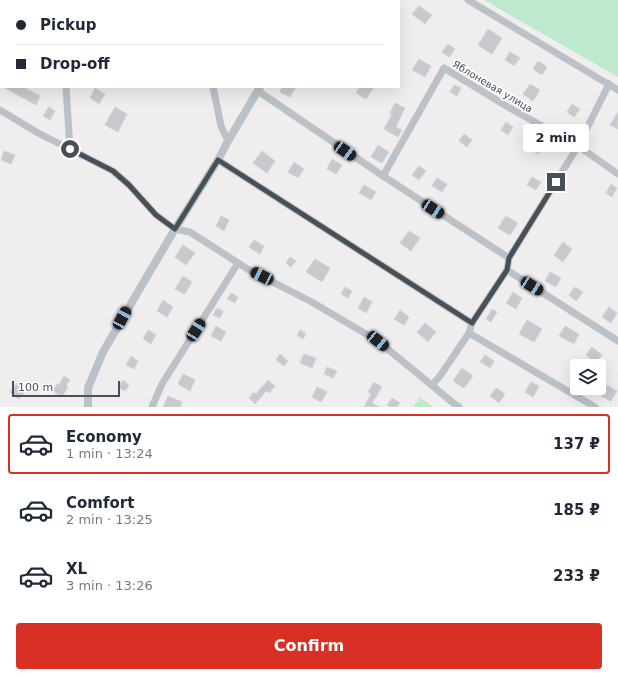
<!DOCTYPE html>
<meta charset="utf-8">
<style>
body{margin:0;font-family:"DejaVu Sans",sans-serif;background:#f6f6f7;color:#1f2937;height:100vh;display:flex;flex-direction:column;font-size:15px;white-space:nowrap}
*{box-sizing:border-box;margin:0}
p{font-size:13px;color:#747a83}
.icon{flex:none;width:22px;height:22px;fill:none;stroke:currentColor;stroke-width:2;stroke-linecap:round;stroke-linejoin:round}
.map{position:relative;height:407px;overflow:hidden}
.side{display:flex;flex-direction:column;background:#fff;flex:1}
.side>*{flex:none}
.hud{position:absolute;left:0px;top:0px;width:400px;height:88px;box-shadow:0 4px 16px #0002;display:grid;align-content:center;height:88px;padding:0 16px;background:#fff}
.fabs{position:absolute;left:570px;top:359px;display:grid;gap:8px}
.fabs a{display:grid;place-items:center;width:36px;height:36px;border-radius:4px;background:#fff;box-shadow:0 4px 16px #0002;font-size:20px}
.scale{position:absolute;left:12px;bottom:10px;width:108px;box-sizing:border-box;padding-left:4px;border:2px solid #475058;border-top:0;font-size:11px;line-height:14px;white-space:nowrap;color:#475058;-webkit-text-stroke:3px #fff;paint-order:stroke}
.end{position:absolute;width:18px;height:18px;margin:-9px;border:5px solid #475058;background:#fff;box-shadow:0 0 0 2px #fff}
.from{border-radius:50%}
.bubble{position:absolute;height:28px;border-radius:4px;background:#fff;box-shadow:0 4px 16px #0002;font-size:13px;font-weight:700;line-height:28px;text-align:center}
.car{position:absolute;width:12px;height:24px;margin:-12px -6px;border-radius:5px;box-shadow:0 0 3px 1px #0007;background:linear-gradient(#222 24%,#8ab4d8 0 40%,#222 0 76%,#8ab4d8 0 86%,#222 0)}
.hud b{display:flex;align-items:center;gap:14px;height:38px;font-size:15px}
.hud b+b{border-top:1px solid #e0e1e3}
.hud i{width:10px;height:10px;background:#1f2937}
ul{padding:7px 0 0;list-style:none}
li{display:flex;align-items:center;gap:12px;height:60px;margin:0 8px 6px;padding:0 8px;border:2px solid transparent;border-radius:4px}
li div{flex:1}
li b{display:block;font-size:15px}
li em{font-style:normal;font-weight:700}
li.on{border-color:#d93025}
li>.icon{width:36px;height:36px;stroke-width:1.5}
.primary-button{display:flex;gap:8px;margin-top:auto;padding:8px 16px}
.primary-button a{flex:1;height:46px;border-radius:4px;background:#d93025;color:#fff;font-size:16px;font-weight:700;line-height:46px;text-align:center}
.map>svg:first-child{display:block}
.green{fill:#bfe9ce}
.building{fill:#c7c9cf;stroke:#d1d3d8}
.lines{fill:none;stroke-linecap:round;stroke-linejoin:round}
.minor{stroke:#bac1c8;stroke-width:7}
.tertiary{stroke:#bac1c8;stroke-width:8}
.route{stroke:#475058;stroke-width:5}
.labels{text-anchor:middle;stroke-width:3.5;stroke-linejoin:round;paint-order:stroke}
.street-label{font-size:10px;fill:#475058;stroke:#fff}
</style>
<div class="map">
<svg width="618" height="407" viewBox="0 0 618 407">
<rect width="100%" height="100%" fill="#efeded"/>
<g class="green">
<path d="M484 0H618V77Z"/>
<path d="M420 397 433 407H413Z"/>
</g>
<g class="building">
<path d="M419 6 432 15 425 24 412 14Z"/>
<path d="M488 29 502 38 492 54 478 45Z"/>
<path d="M448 44 455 49 449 57 442 52Z"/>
<path d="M510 52 520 58 514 66 505 60Z"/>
<path d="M419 59 431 66 425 77 412 70Z"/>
<path d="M538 61 547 67 542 75 533 69Z"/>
<path d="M530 84 540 90 533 101 523 94Z"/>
<path d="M454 85 461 88 457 96 450 92Z"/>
<path d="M3 87H23L40 96 36 105Z"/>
<path d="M282 87H296L290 97 280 92Z"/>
<path d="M360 87H374L366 99 356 93Z"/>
<path d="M95 88 105 94 99 104 90 98Z"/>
<path d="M395 103 405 108 396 127 402 130 398 137 384 129 392 114 390 113Z"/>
<path d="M572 104 580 109 574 117 567 112Z"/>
<path d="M49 107 55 111 50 120 43 116Z"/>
<path d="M115 107 127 114 118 132 105 125Z"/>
<path d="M618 112V129L610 125Z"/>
<path d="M506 122 513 127 508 135 501 130Z"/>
<path d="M464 134 472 140 467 147 459 141Z"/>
<path d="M535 140 543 145 538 154 530 149Z"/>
<path d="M378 145 389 152 382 163 371 157Z"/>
<path d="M4 151 15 155 11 164 1 160Z"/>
<path d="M262 151 275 161 267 173 253 163Z"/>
<path d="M332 159 342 165 336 174 327 169Z"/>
<path d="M294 162 304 169 298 178 288 172Z"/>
<path d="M419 166 426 171 419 180 412 175Z"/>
<path d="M532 177 541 182 536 190 527 185Z"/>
<path d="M437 178 447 184 442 192 432 186Z"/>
<path d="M611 184 617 188 612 197 606 193Z"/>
<path d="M364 185 376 192 371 200 359 193Z"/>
<path d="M221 216 229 220 224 231 216 226Z"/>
<path d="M506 216 518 223 510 235 498 228Z"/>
<path d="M409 231 420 238 411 251 400 243Z"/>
<path d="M254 240 264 246 260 254 249 247Z"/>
<path d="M563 242 572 249 563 262 554 255Z"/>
<path d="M183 245 195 253 186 265 175 257Z"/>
<path d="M290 257 296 261 291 267 286 263Z"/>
<path d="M315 259 330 268 322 282 306 272Z"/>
<path d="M550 272 561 278 556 287 545 281Z"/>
<path d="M183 276 192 282 185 294 175 289Z"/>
<path d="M345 287 352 291 348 298 341 294Z"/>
<path d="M575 287 583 292 576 301 569 295Z"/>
<path d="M513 292 522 298 516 309 506 303Z"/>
<path d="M231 293 238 297 235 303 227 299Z"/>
<path d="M364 297 372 302 366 313 358 308Z"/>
<path d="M163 300 173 307 167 317 157 311Z"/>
<path d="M609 307 617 313 611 323 602 317Z"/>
<path d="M217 308 223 311 220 318 213 315Z"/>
<path d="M492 309 497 312 491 322 486 319Z"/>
<path d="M400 310 409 317 404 325 394 319Z"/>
<path d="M527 320 542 329 534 342 519 334Z"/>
<path d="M425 323 436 332 428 342 417 332Z"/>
<path d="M216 326 226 332 221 341 211 336Z"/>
<path d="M565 326 579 334 574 344 559 336Z"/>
<path d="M148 330 156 335 151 344 143 339Z"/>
<path d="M300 330 306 334 303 339 297 335Z"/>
<path d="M592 347 602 355 596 363 586 355Z"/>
<path d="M280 354 288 361 284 366 276 360Z"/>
<path d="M304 354 316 358 312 368 300 363Z"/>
<path d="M485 355 494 361 490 368 480 362Z"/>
<path d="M131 356 138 361 134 369 126 365Z"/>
<path d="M327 367 337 371 333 378 324 374Z"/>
<path d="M462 368 473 376 464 388 453 381Z"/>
<path d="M183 374 195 380 190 391 178 384Z"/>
<path d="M64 376 70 380 66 386 68 387 62 397 53 391 57 384 59 385Z"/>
<path d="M123 380 129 385 125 391 118 387Z"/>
<path d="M268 380 275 386 269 393 266 391 255 404 249 398 254 392 256 394Z"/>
<path d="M374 382 382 387 372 403 379 407H364L371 394 368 392Z"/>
<path d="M531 382 539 386 533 397 525 392Z"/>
<path d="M17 383 26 390 19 399 10 392Z"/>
<path d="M607 385 617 391 611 401 601 396Z"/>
<path d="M317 387 327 392 321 402 312 397Z"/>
<path d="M496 388 505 394 499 403 490 396Z"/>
<path d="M168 396 182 402 180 407H163Z"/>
<path d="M392 398 400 403 397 407H390L387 405Z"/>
</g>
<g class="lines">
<g class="minor">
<path d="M6 0 7 1"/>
<path d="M164 0 165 1"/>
<path d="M279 0 281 1"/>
<path d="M468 0 618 90"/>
<path d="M66 87 70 149"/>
<path d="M213 87 221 126 228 141"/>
<path d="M258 91 383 176 509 258"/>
<path d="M0 110 38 133 113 171 129 185 156 215 175 229 190 232 249 270 310 301 378 341 452 402 459 407"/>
<path d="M218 160 472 323"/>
<path d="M383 176 444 68 508 107 578 146 618 174"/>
<path d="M507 270 618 341"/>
<path d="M469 333 595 407"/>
<path d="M432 385 440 376 469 333 472 323 507 270 509 258 578 146 609 84"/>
<path d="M152 407 162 384 238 263"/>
</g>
<g class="tertiary">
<path d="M310 1V0"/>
<path d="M88 407V388L103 352 129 307 175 229 218 160 228 141 260 87"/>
</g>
</g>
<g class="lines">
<path class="route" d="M70 149 113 171 129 185 156 215 175 229 218 160 472 323 507 270 509 258 556 182"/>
</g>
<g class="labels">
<g class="street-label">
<text transform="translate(493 86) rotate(31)" y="4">Яблоневая улица</text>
</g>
</g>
</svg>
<div class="fabs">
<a><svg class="icon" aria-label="layers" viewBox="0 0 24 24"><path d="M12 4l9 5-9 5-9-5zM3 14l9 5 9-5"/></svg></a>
</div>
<div class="scale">100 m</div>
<i class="end from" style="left:70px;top:149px"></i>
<i class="end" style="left:556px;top:182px"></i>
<div class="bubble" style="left:523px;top:124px;width:66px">2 min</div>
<i class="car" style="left:345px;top:151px;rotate:125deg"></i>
<i class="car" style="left:433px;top:209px;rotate:123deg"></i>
<i class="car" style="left:262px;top:276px;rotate:297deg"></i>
<i class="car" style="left:532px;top:286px;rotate:122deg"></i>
<i class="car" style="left:122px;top:318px;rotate:29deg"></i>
<i class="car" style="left:196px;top:330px;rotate:32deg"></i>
<i class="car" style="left:378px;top:341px;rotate:129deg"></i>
<div class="hud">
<b><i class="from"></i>Pickup</b>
<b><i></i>Drop-off</b>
</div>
</div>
<section class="side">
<ul>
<li class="on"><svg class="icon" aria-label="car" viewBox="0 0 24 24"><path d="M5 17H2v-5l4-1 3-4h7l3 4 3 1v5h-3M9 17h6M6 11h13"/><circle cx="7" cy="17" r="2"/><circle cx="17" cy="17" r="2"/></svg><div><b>Economy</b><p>1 min · 13:24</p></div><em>137 ₽</em></li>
<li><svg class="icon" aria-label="car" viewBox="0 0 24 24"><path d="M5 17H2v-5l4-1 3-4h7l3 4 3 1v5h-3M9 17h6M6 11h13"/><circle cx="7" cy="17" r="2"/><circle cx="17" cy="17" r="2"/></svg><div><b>Comfort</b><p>2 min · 13:25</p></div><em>185 ₽</em></li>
<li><svg class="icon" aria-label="car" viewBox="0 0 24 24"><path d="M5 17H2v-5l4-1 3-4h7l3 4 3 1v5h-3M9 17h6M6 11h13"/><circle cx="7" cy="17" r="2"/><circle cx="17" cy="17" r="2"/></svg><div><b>XL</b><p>3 min · 13:26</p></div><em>233 ₽</em></li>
</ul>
<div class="primary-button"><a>Confirm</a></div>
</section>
